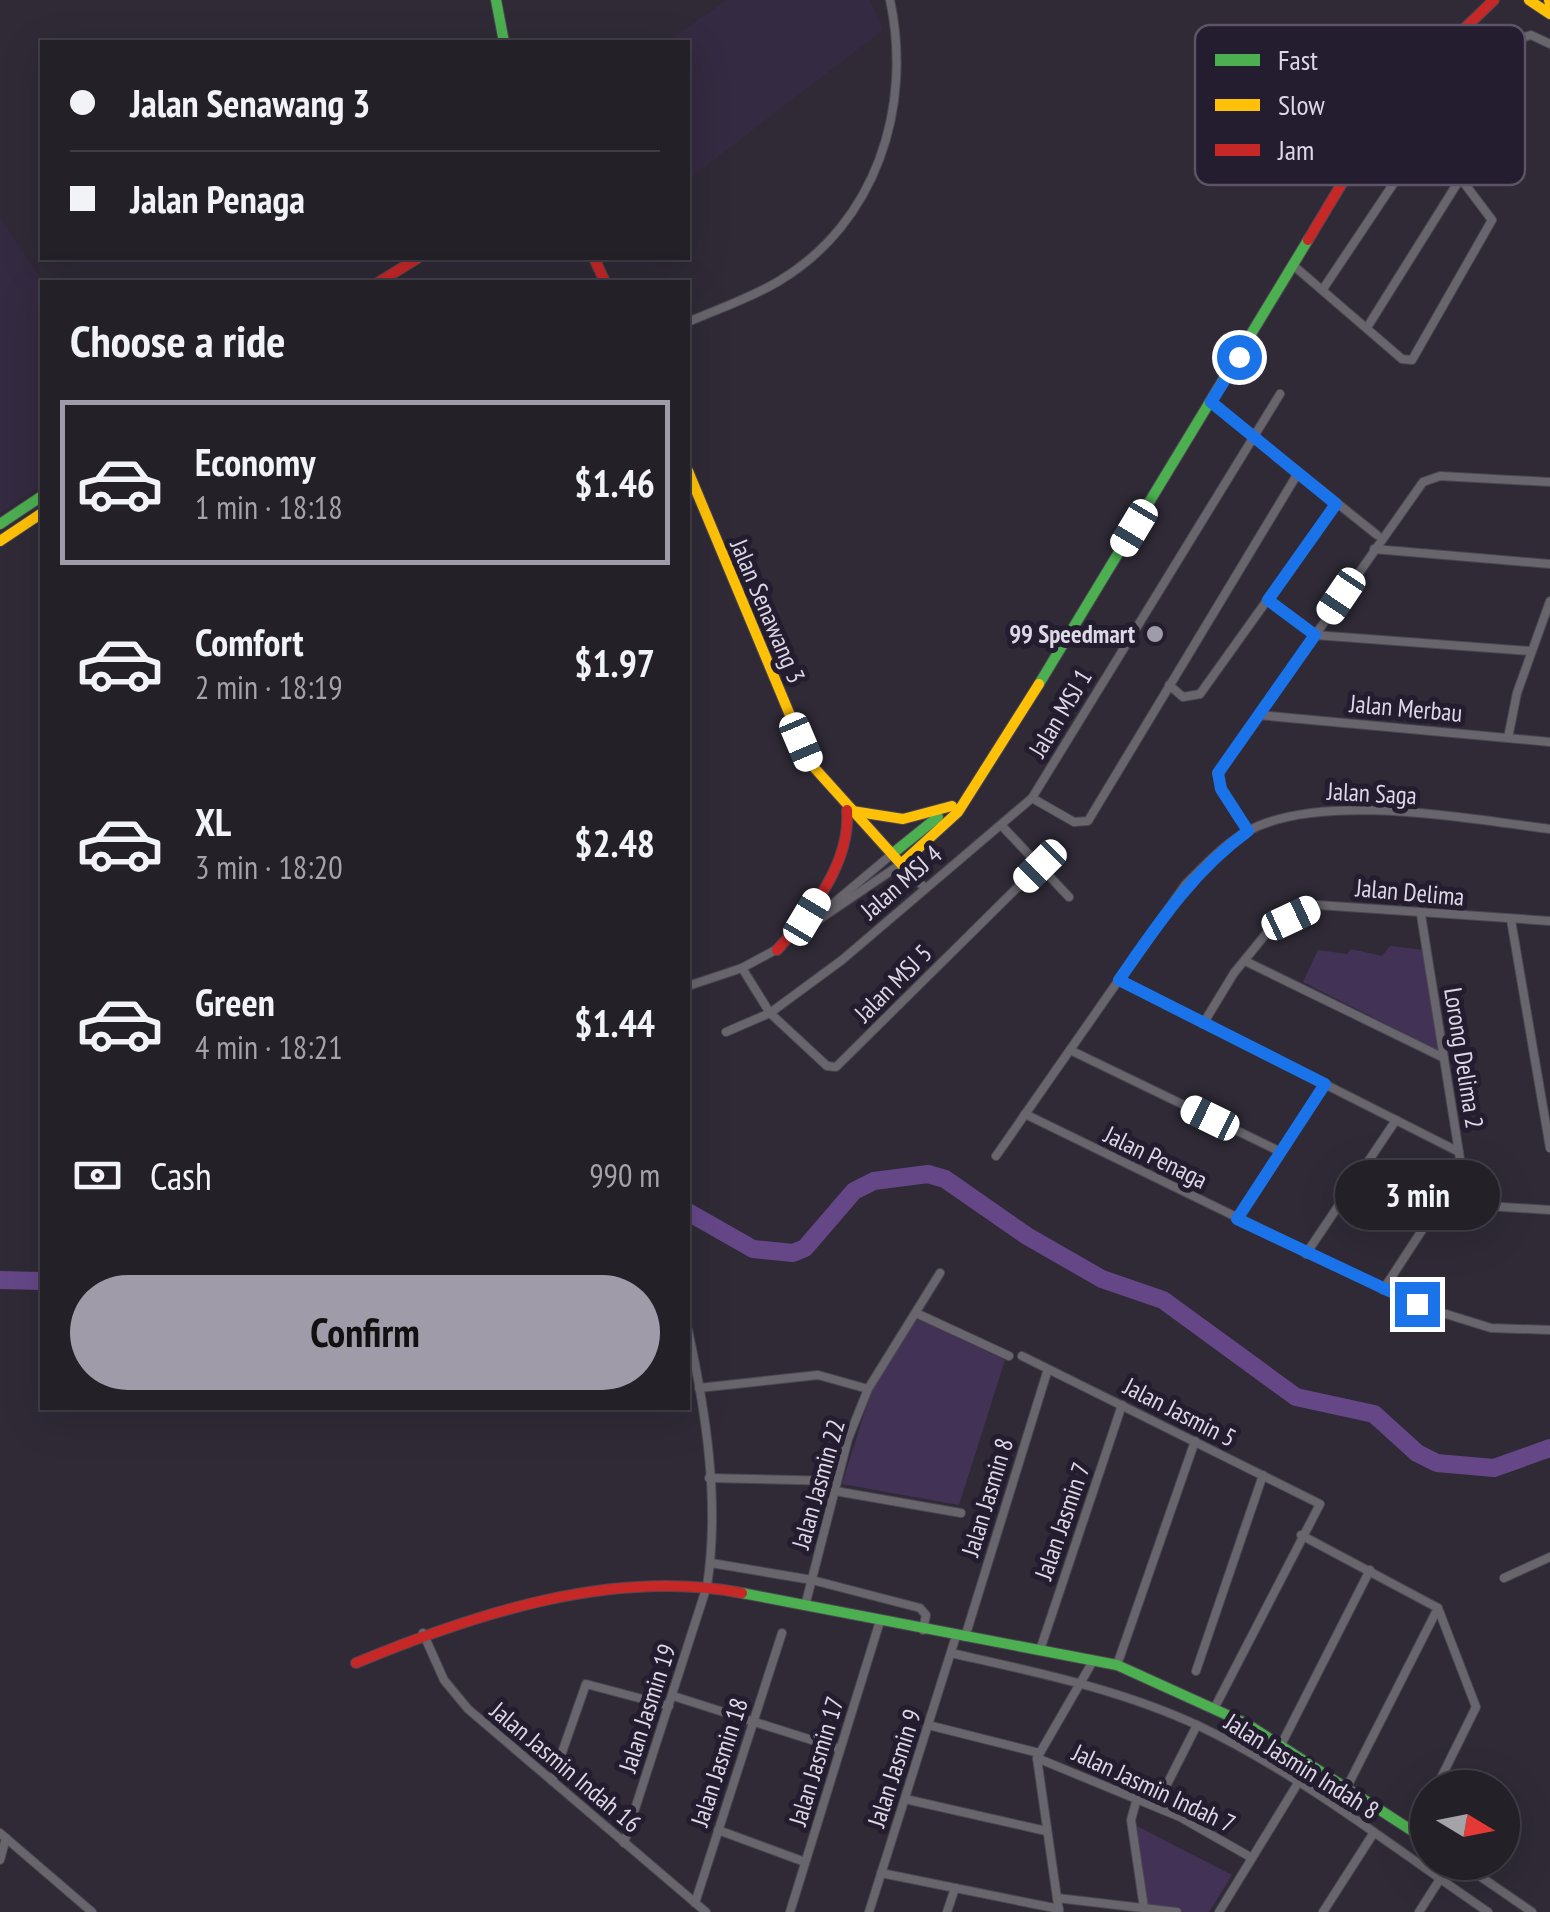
<!DOCTYPE html>
<meta charset="utf-8">
<style>
body{margin:0;font-family:"PT Sans Narrow",sans-serif;background:#2f2d34;color:#f1f3f6;height:100vh;display:flex;flex-direction:column;font-size:38px;white-space:nowrap}
*{box-sizing:border-box;margin:0}
p{font-size:32px;color:#a3a3a8}
.icon{flex:none;width:55px;height:55px;fill:none;stroke:currentColor;stroke-width:2;stroke-linecap:round;stroke-linejoin:round}
.map{position:relative;flex:1;overflow:hidden}
.drawer{position:absolute;left:40px;top:280px;width:650px;height:1130px;display:flex;flex-direction:column;background:#232028;border-radius:0px;box-shadow:0 10px 40px #0002,0 0 0 2px #403e45}
.drawer>*{flex:none}
.guide{position:absolute;left:40px;top:40px;width:650px;height:220px;border-radius:0px;box-shadow:0 10px 40px #0002,0 0 0 2px #403e45;display:grid;align-content:center;height:220px;padding:0 30px;background:#232028}
.needle{width:65px;rotate:100deg}
.fabs{position:absolute;left:1410px;top:1770px;display:grid;gap:20px}
.fabs a{display:grid;place-items:center;width:110px;height:110px;border-radius:50%;background:#232028;box-shadow:0 10px 40px #0002,0 0 0 2px #403e45;font-size:50px}
.end{position:absolute;width:45px;height:45px;margin:-22px;border:12px solid #1a73e8;background:#fff;box-shadow:0 0 0 5px #fff}
.from{border-radius:50%}
.bubble{position:absolute;height:70px;border-radius:35px;background:#232028;box-shadow:0 10px 40px #0002,0 0 0 2px #403e45;font-size:32px;font-weight:700;line-height:70px;text-align:center}
.car{position:absolute;width:30px;height:60px;margin:-30px -15px;border-radius:12px;box-shadow:0 0 8px 2px #0007;background:linear-gradient(#fff 24%,#345 0 40%,#fff 0 76%,#345 0 86%,#fff 0)}
.guide b{display:flex;align-items:center;gap:35px;height:95px;font-size:38px}
.guide b+b{border-top:2px solid #403e45}
.guide i{width:25px;height:25px;background:#f1f3f6}
ul{padding:0;list-style:none}
li{display:flex;align-items:center;gap:30px;height:165px;margin:0 20px 15px;padding:0 10px;border:5px solid transparent;border-radius:0px}
li div{flex:1}
li b{display:block;font-size:38px}
li em{font-style:normal;font-weight:700}
li.on{border-color:#a09ba8}
li>.icon{width:90px;height:90px;stroke-width:1.5}
h2{padding:0 30px;font-size:45px;line-height:120px}
.pay{display:flex;align-items:center;gap:25px;height:110px;padding:0 30px;font-size:38px}
.pay p{margin-inline-start:auto}
.action{display:flex;gap:20px;margin-top:auto;padding:20px 30px}
.action a{flex:1;height:115px;border-radius:60px;background:#a09ba8;color:#111;font-size:40px;font-weight:700;line-height:115px;text-align:center}
.map>svg:first-child{display:block}
.built{fill:#342a41}
.green{fill:#423356}
.lines{fill:none;stroke-linecap:round;stroke-linejoin:round}
.river{stroke:#654788;stroke-width:18}
.street-casing{stroke:#4b4751;stroke-width:10}
.fast-casing{stroke:#4b4751;stroke-width:12}
.slow-casing{stroke:#4b4751;stroke-width:12}
.jam-casing{stroke:#4b4751;stroke-width:12}
.street{stroke:#68656d;stroke-width:8}
.fast{stroke:#4caf50;stroke-width:10}
.slow{stroke:#ffc107;stroke-width:10}
.jam{stroke:#c62828;stroke-width:10}
.route{stroke:#1a73e8;stroke-width:12}
.poi-dot{fill:#a09ba8;stroke:#241c2f;stroke-width:4}
.labels{text-anchor:middle;stroke-width:10;stroke-linejoin:round;paint-order:stroke}
.street-label{font-size:25px;fill:#ddd8e6;stroke:#241c2f}
.poi-label{font-size:25px;font-weight:bold;fill:#ddd8e6;stroke:#241c2f;text-anchor:end}
.key{fill:#241c2f;stroke:#5c5466;stroke-width:2.5}
.key-label{font-size:28px;fill:#ddd8e6}
</style>
<div class="map">
<svg width="1550" height="1912" viewBox="0 0 1550 1912">
<rect width="100%" height="100%" fill="#2f2a36"/>
<g class="built">
<path d="M727 0H870L883 30 688 180V42H665Z"/>
<path d="M0 217 43 282 42 485 0 513Z"/>
</g>
<g class="green">
<path d="M1390 946 1424 950 1442 1052 1303 982 1318 950 1347 954 1351 949 1382 956Z"/>
<path d="M916 1318 1005 1360 959 1505 842 1484 871 1392Z"/>
<path d="M1127 1821 1232 1875 1209 1912H1142Z"/>
</g>
<g class="lines">
<g class="river">
<path d="M688 1212 753 1249 793 1253 805 1248 854 1191 874 1181 928 1174 945 1179 1027 1236 1102 1279 1163 1300 1296 1397 1374 1414 1417 1453 1437 1463 1494 1468 1550 1448"/>
<path d="M0 1280 42 1281"/>
</g>
<defs>
<g id="street">
<path d="M1380 128 1405 121 1419 126"/>
<path d="M1294 266 1402 359 1412 360 1492 220 1412 114 1416 85"/>
<path d="M1323 289 1426 135 1518 39 1531 35 1550 44"/>
<path d="M688 322C718 309 751 298 779 281 876 223 913 107 890 0"/>
<path d="M1368 326 1460 179"/>
<path d="M1211 402 1377 535"/>
<path d="M1374 549 1550 564"/>
<path d="M1268 600 1315 635 1530 651"/>
<path d="M1169 685 1183 697 1200 694 1336 504"/>
<path d="M1258 715 1550 742"/>
<path d="M1508 738 1517 693 1550 601"/>
<path d="M1032 798 1074 822 1088 821 1298 473"/>
<path d="M1002 826 1069 897"/>
<path d="M1248 831 1221 789 1218 773 1423 482 1440 476 1550 482"/>
<path d="M1421 915 1465 1190 1474 1204"/>
<path d="M1511 920 1550 1148"/>
<path d="M814 923 901 864 924 887"/>
<path d="M792 938 892 854"/>
<path d="M1245 961 1444 1058"/>
<path d="M742 968 770 1013 827 1066 836 1067 1039 866"/>
<path d="M1119 980 1459 1152"/>
<path d="M688 986 742 968 781 947"/>
<path d="M1203 1024 1234 973 1270 929 1318 905 1550 921"/>
<path d="M726 1032 770 1013 842 960 1032 798 1280 394"/>
<path d="M1070 1050 1281 1152"/>
<path d="M1025 1114 1417 1305 1491 1328 1550 1330"/>
<path d="M996 1156 1185 885C1204 866 1224 844 1248 831 1321 791 1468 819 1550 829"/>
<path d="M1442 1203 1550 1210"/>
<path d="M1237 1219 1325 1084"/>
<path d="M1306 1254 1396 1120"/>
<path d="M1383 1290 1462 1169"/>
<path d="M916 1313 1009 1356"/>
<path d="M1022 1356 1320 1504 1215 1707"/>
<path d="M699 1388 818 1375 868 1389"/>
<path d="M709 1478 837 1481"/>
<path d="M835 1491 961 1513"/>
<path d="M1301 1535 1438 1608 1476 1707 1436 1788"/>
<path d="M711 1563 812 1580 920 1608 926 1615 923 1630"/>
<path d="M1504 1578 1550 1557"/>
<path d="M805 1606 848 1439 868 1389 940 1273"/>
<path d="M423 1633 444 1680 468 1709 706 1912"/>
<path d="M965 1637 1048 1369"/>
<path d="M1040 1650 1122 1405"/>
<path d="M951 1653C1035 1672 1120 1689 1199 1726 1302 1775 1394 1848 1488 1912"/>
<path d="M1117 1665 1195 1441"/>
<path d="M1196 1671 1263 1475"/>
<path d="M673 1696 840 1749"/>
<path d="M928 1725 1039 1753"/>
<path d="M1281 1745 1370 1570"/>
<path d="M1037 1758 1180 1817 1252 1858"/>
<path d="M552 1781 586 1684 669 1706"/>
<path d="M1347 1787 1438 1608"/>
<path d="M1137 1798 1131 1820 1144 1908"/>
<path d="M905 1799 1046 1831"/>
<path d="M1156 1806 1197 1725"/>
<path d="M718 1830 805 1862"/>
<path d="M1414 1831 1428 1805"/>
<path d="M0 1833 92 1912"/>
<path d="M624 1843 707 1586C720 1502 706 1412 688 1330"/>
<path d="M0 1860 6 1838"/>
<path d="M1459 1862 1532 1912"/>
<path d="M881 1873 1059 1909"/>
<path d="M1057 1898 1177 1912"/>
<path d="M695 1903 782 1633"/>
<path d="M790 1912 880 1621"/>
<path d="M869 1912 956 1636"/>
<path d="M947 1912 955 1888"/>
<path d="M1059 1912 1037 1758 1093 1661"/>
<path d="M1219 1912 1298 1783"/>
<path d="M1323 1912 1373 1834"/>
<path d="M1419 1912 1440 1879"/>
</g>
<g id="fast">
<path d="M496 0 504 42"/>
<path d="M0 524 42 496"/>
<path d="M1039 684 1308 240"/>
<path d="M892 854 938 817"/>
<path d="M742 1593 1117 1665 1247 1724 1428 1841"/>
</g>
<g id="slow">
<path d="M1529 0 1550 14"/>
<path d="M1549 0 1550 4"/>
<path d="M688 471 810 763 901 864 958 812 1039 684"/>
<path d="M0 541 42 513"/>
<path d="M852 811 903 819 952 806"/>
</g>
<g id="jam">
<path d="M1308 240 1368 140 1440 52 1494 0"/>
<path d="M594 258 605 282"/>
<path d="M379 282 418 258"/>
<path d="M777 950C811 913 851 863 847 810"/>
<path d="M356 1663C474 1614 613 1568 742 1593"/>
</g>
</defs>
<use href="#street" class="street-casing"/>
<use href="#fast" class="fast-casing"/>
<use href="#slow" class="slow-casing"/>
<use href="#jam" class="jam-casing"/>
<use href="#street" class="street"/>
<use href="#fast" class="fast"/>
<use href="#slow" class="slow"/>
<use href="#jam" class="jam"/>
</g>
<g class="lines">
<path class="route" d="M1239 357 1211 402 1336 504 1268 600 1315 635 1218 773 1221 789 1248 831C1192 872 1158 924 1119 980L1325 1084 1237 1219 1417 1304"/>
</g>
<circle class="poi-dot" cx="1155" cy="634" r="10"/>
<g class="labels">
<g class="street-label">
<text transform="translate(768 611) rotate(67)" y="9">Jalan Senawang 3</text>
<text transform="translate(1406 708) rotate(5)" y="9">Jalan Merbau</text>
<text transform="translate(1060 713) rotate(-59)" y="9">Jalan MSJ 1</text>
<text transform="translate(1372 793) rotate(3)" y="9">Jalan Saga</text>
<text transform="translate(901 882) rotate(-41)" y="9">Jalan MSJ 4</text>
<text transform="translate(1410 892) rotate(5)" y="9">Jalan Delima</text>
<text transform="translate(893 983) rotate(-45)" y="9">Jalan MSJ 5</text>
<text transform="translate(1464 1058) rotate(81)" y="9">Lorong Delima 2</text>
<text transform="translate(1156 1157) rotate(26)" y="9">Jalan Penaga</text>
<text transform="translate(1180 1412) rotate(27)" y="9">Jalan Jasmin 5</text>
<text transform="translate(818 1484) rotate(-74)" y="9">Jalan Jasmin 22</text>
<text transform="translate(987 1497) rotate(-73)" y="9">Jalan Jasmin 8</text>
<text transform="translate(1062 1521) rotate(-71)" y="9">Jalan Jasmin 7</text>
<text transform="translate(647 1708) rotate(-72)" y="9">Jalan Jasmin 19</text>
<text transform="translate(816 1761) rotate(-73)" y="9">Jalan Jasmin 17</text>
<text transform="translate(719 1762) rotate(-72)" y="9">Jalan Jasmin 18</text>
<text transform="translate(1302 1766) rotate(32)" y="9">Jalan Jasmin Indah 8</text>
<text transform="translate(566 1767) rotate(40)" y="9">Jalan Jasmin Indah 16</text>
<text transform="translate(894 1768) rotate(-72)" y="9">Jalan Jasmin 9</text>
<text transform="translate(1154 1788) rotate(25)" y="9">Jalan Jasmin Indah 7</text>
</g>
<g class="poi-label">
<text x="1135" y="643">99 Speedmart</text>
</g>
</g>
<rect x="1195" y="25" width="330" height="160" rx="15" class="key"/>
<rect x="1215" y="54" width="45" height="12" fill="#4caf50"/>
<rect x="1215" y="99" width="45" height="12" fill="#ffc107"/>
<rect x="1215" y="144" width="45" height="12" fill="#c62828"/>
<g class="key-label">
<text x="1278" y="70">Fast</text>
<text x="1278" y="115">Slow</text>
<text x="1278" y="160">Jam</text>
</g>
</svg>
<div class="fabs">
<a><svg class="needle" viewBox="-14 -14 28 28"><path d="M0-13l5 13h-10z" fill="#e53935"/><path d="M0 13l5-13h-10z" fill="#a3a3a8"/></svg></a>
</div>
<i class="end from" style="left:1239px;top:357px"></i>
<i class="end" style="left:1417px;top:1304px"></i>
<div class="bubble" style="left:1335px;top:1160px;width:165px">3 min</div>
<i class="car" style="left:1134px;top:528px;rotate:211deg"></i>
<i class="car" style="left:1341px;top:596px;rotate:214deg"></i>
<i class="car" style="left:801px;top:742px;rotate:157deg"></i>
<i class="car" style="left:1040px;top:866px;rotate:225deg"></i>
<i class="car" style="left:807px;top:917px;rotate:31deg"></i>
<i class="car" style="left:1291px;top:918px;rotate:65deg"></i>
<i class="car" style="left:1210px;top:1118px;rotate:296deg"></i>
<div class="guide">
<b><i class="from"></i>Jalan Senawang 3</b>
<b><i></i>Jalan Penaga</b>
</div>
<section class="drawer">
<h2>Choose a ride</h2>
<ul>
<li class="on"><svg class="icon" aria-label="car" viewBox="0 0 24 24"><path d="M5 17H2v-5l4-1 3-4h7l3 4 3 1v5h-3M9 17h6M6 11h13"/><circle cx="7" cy="17" r="2"/><circle cx="17" cy="17" r="2"/></svg><div><b>Economy</b><p>1 min · 18:18</p></div><em>$1.46</em></li>
<li><svg class="icon" aria-label="car" viewBox="0 0 24 24"><path d="M5 17H2v-5l4-1 3-4h7l3 4 3 1v5h-3M9 17h6M6 11h13"/><circle cx="7" cy="17" r="2"/><circle cx="17" cy="17" r="2"/></svg><div><b>Comfort</b><p>2 min · 18:19</p></div><em>$1.97</em></li>
<li><svg class="icon" aria-label="car" viewBox="0 0 24 24"><path d="M5 17H2v-5l4-1 3-4h7l3 4 3 1v5h-3M9 17h6M6 11h13"/><circle cx="7" cy="17" r="2"/><circle cx="17" cy="17" r="2"/></svg><div><b>XL</b><p>3 min · 18:20</p></div><em>$2.48</em></li>
<li><svg class="icon" aria-label="car" viewBox="0 0 24 24"><path d="M5 17H2v-5l4-1 3-4h7l3 4 3 1v5h-3M9 17h6M6 11h13"/><circle cx="7" cy="17" r="2"/><circle cx="17" cy="17" r="2"/></svg><div><b>Green</b><p>4 min · 18:21</p></div><em>$1.44</em></li>
</ul>
<div class="pay"><svg class="icon" aria-label="cash" viewBox="0 0 24 24"><path d="M3 7h18v10H3z"/><circle cx="12" cy="12" r="2"/></svg>Cash<p>990 m</p></div>
<div class="action"><a>Confirm</a></div>
</section>
</div>
